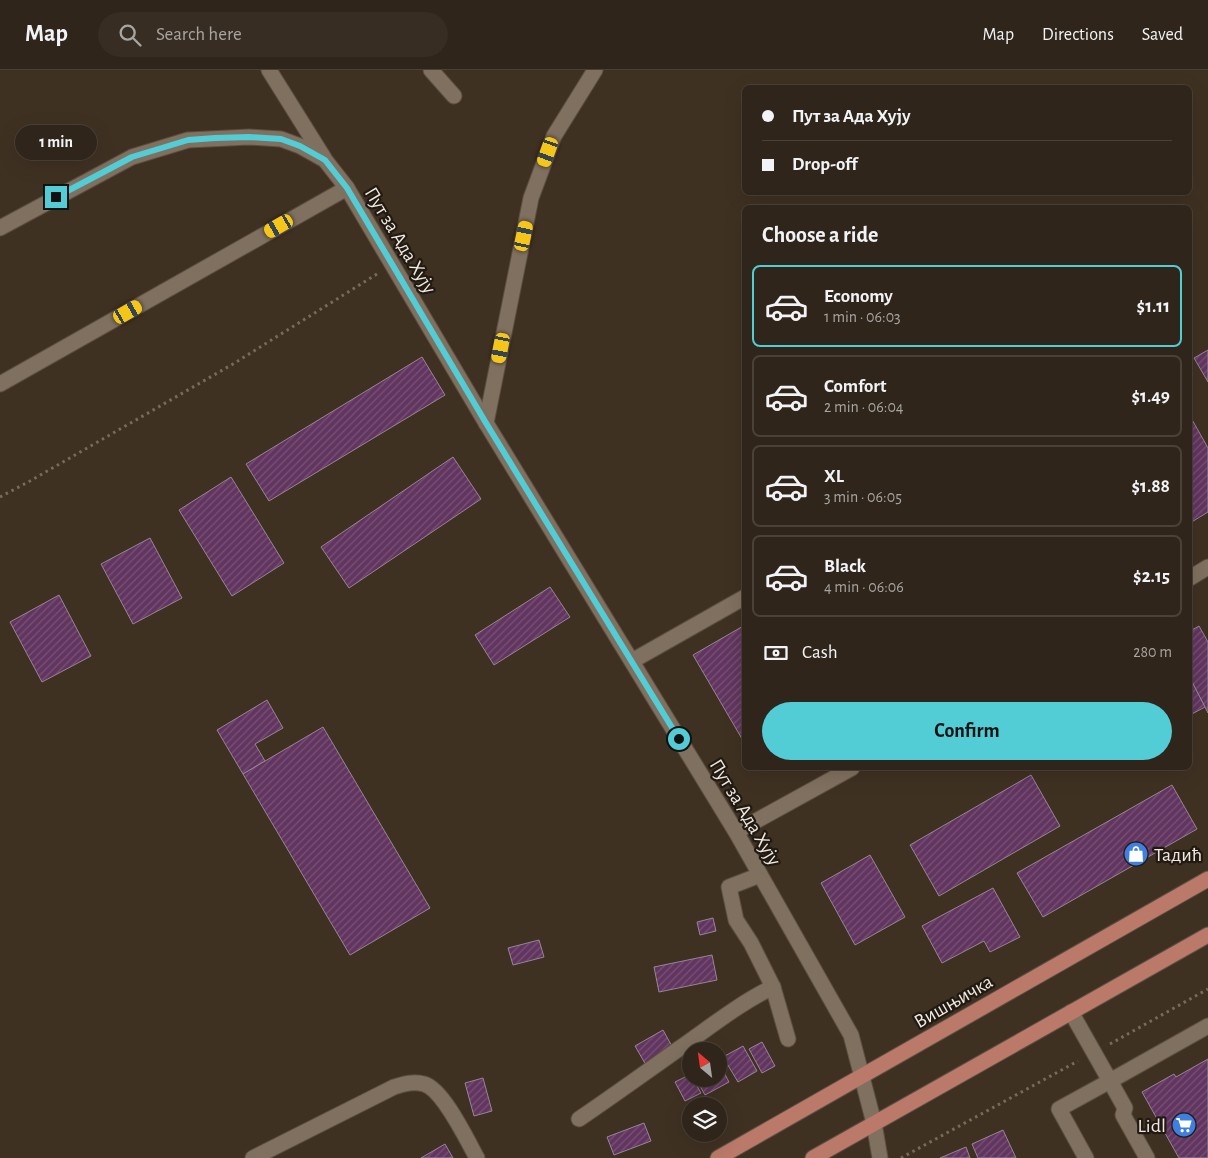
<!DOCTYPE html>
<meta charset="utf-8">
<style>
body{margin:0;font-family:"Alegreya Sans",sans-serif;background:#372d23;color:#f1f3f6;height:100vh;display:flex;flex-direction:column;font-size:19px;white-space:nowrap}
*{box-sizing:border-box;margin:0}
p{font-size:16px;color:#a7a5a2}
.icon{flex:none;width:28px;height:28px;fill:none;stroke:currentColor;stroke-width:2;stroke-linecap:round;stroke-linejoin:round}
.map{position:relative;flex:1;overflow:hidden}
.side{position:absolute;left:742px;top:135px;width:450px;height:565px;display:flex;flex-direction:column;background:#2f251a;border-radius:8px;box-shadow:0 5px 20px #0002,0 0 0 1px #4a4239}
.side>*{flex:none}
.hud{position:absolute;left:742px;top:15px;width:450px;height:110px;border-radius:8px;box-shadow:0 5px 20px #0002,0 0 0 1px #4a4239;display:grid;align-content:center;height:110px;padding:0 20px;background:#2f251a}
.needle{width:32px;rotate:331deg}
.controls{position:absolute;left:682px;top:972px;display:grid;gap:10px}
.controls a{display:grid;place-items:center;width:45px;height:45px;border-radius:50%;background:#2f251a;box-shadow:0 5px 20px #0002,0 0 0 1px #4a4239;font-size:25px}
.end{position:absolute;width:22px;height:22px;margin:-11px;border:6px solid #52ccd5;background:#111;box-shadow:0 0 0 2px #111}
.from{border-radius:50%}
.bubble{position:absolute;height:35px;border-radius:18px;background:#2f251a;box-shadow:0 5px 20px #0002,0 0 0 1px #4a4239;font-size:16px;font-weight:700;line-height:35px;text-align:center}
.car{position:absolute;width:15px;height:30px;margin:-15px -8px;border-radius:6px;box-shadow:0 0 4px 1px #0007;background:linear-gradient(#f5c518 24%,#345 0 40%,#f5c518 0 76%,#345 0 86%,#f5c518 0)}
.hud b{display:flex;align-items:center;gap:18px;height:48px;font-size:19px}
.hud b+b{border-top:1px solid #4a4239}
.hud i{width:12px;height:12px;background:#f1f3f6}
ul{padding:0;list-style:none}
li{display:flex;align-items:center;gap:15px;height:82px;margin:0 10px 8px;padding:0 10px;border:2px solid #4a4239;border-radius:8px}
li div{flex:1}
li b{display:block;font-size:19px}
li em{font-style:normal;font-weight:700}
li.on{border-color:#52ccd5}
li>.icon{width:45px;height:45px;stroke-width:1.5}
h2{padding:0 20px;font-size:22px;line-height:60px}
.pay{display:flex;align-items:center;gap:12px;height:55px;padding:0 20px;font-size:19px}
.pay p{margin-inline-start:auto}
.button{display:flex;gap:10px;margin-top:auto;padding:10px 20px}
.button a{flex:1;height:58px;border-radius:30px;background:#52ccd5;color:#111;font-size:20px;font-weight:700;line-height:58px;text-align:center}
header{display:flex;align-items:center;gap:30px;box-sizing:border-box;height:70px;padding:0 25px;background:#2f251a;border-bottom:1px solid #4a4239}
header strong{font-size:24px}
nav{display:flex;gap:28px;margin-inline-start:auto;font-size:18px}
.search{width:350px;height:45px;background:#372d23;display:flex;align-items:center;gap:12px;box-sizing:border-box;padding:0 18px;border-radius:28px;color:#a7a5a2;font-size:19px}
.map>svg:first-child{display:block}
.building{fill:url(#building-hatch);stroke:#978596}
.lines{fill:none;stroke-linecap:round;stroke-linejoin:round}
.minor-casing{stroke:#5b4f41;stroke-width:17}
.major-casing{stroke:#5b4f41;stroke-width:17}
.path{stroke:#786b5e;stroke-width:3;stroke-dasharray:2.5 4;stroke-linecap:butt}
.minor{stroke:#80705f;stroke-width:15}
.major{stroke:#ba7969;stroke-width:15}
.route{stroke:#52ccd5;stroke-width:6}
.labels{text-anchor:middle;stroke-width:4.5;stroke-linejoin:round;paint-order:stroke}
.street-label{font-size:20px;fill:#f1e8df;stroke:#211a13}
.poi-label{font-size:20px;fill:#f1e8df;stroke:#211a13;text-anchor:start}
</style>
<header>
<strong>Map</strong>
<div class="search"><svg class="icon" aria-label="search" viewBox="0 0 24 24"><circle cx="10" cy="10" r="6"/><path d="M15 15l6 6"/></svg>Search here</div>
<nav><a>Map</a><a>Directions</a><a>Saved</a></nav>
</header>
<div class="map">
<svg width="1208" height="1088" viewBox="0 0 1208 1088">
<defs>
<pattern id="building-hatch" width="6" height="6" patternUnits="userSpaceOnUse" patternTransform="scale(1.25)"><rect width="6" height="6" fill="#61355f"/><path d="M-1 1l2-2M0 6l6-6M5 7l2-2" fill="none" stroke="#785276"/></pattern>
</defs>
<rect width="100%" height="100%" fill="#3f3122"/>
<g class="building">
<path d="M1208 280V312L1194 288Z"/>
<path d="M422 287 445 325 269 431 246 394Z"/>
<path d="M1190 346 1208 378V442L1190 453Z"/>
<path d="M453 387 481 429 349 518 321 477Z"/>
<path d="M231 407 284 493 232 526 179 440Z"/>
<path d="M150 468 182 528 133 554 101 494Z"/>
<path d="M550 517 570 547 494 595 475 565Z"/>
<path d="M59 525 91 586 42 612 10 552Z"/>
<path d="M745 555V674L693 585Z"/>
<path d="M1199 556 1208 572V643L1190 608V561Z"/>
<path d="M1190 608 1205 637 1190 645Z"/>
<path d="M267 630 283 658 255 674 265 691 243 704 217 660Z"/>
<path d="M323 657 430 838 350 885 243 704Z"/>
<path d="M1031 705 1060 756 939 826 910 775Z"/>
<path d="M1172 715 1197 759 1043 847 1017 803Z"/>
<path d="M870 785 905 847 855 875 821 813Z"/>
<path d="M993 818 1020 867 990 882 984 871 942 893 922 856Z"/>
<path d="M713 848 716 861 700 865 697 852Z"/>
<path d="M539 870 544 887 513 895 508 878Z"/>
<path d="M712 885 717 910 659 922 654 897Z"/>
<path d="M663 960 674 980 646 995 635 976Z"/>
<path d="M762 972 775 996 762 1003 749 979Z"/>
<path d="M743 976 757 1001 738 1012 723 987Z"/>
<path d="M1208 989V1088H1179L1142 1022 1174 1004 1176 1007Z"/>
<path d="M719 993 729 1012 705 1025 696 1009H719Z"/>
<path d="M691 1004V1009H693L701 1023 685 1031 675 1012Z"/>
<path d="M483 1008 492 1041 474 1046 465 1013Z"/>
<path d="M644 1053 651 1071 614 1085 607 1067Z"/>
<path d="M1003 1060 1016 1088H978L972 1074Z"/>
<path d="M445 1074 453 1088H421Z"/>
<path d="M966 1077 970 1088H940Z"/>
</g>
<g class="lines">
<defs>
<g id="minor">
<path d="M269 0 324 88"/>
<path d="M431 0 454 26"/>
<path d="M0 158 132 87 188 70 249 67 281 69 300 76 325 90 347 118 486 353 736 762 851 965 874 1053 880 1088"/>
<path d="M0 314 347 118"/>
<path d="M486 353 531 128 554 66 595 0"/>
<path d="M1190 508 1208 497"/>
<path d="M632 591 745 527"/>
<path d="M736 762 852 698"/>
<path d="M773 917 788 969"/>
<path d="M1071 942 1110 1011 1208 956"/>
<path d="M579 1049C613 1026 646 1002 680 978 710 957 740 933 773 917L751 873 736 850 729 817 760 805"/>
<path d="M253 1088 394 1017C404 1014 413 1011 424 1014 443 1019 467 1070 477 1088"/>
<path d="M1086 1088 1059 1039 1110 1011 1125 1038 1123 1045 1147 1088"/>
</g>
<g id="major">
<path d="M718 1088 1208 809"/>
<path d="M813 1088 1208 865"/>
</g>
</defs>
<use href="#minor" class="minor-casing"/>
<use href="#major" class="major-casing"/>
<g class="path">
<path d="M0 427 30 411 233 294 377 204"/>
<path d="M1110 974 1208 919"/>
<path d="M901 1088 1078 991"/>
</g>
<use href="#minor" class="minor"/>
<use href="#major" class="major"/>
</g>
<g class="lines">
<path class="route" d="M56 127 132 87 188 70 215 68 249 67 281 69 300 76 325 90 347 118 486 353 679 669"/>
</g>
<defs>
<symbol id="shop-disc" viewBox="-11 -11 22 22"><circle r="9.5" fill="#3f7fe0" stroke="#211a13"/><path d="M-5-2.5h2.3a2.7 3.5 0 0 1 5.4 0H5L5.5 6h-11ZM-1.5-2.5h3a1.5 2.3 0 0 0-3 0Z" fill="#fff"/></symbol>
<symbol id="supermarket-disc" viewBox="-11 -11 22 22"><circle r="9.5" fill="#3f7fe0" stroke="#211a13"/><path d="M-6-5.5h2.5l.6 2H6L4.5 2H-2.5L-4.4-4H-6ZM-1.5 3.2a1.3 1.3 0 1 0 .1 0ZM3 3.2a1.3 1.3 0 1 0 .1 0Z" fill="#fff"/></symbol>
</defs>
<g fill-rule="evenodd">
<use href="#shop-disc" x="1122" y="770" width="28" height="28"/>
<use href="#supermarket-disc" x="1170" y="1041" width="28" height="28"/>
</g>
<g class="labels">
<g class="street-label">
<text transform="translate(401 170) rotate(59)" y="7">Пут за Ада Хују</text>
<text transform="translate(746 742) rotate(59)" y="7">Пут за Ада Хују</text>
<text transform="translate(953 931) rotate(-30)" y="7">Вишњичка</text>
</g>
<g class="poi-label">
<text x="1154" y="791">Тадић</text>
<text x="1166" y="1062" text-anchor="end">Lidl</text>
</g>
</g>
</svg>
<div class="controls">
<a><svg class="needle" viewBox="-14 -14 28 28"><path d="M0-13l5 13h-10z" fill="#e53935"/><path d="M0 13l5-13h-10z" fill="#a7a5a2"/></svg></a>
<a><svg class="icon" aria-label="layers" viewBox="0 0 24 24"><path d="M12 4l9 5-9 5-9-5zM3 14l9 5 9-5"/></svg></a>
</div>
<i class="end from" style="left:679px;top:669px"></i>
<i class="end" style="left:56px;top:127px"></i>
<div class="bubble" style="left:15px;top:55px;width:82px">1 min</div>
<i class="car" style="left:548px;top:82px;rotate:200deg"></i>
<i class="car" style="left:279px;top:156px;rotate:240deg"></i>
<i class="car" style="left:524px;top:166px;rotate:12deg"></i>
<i class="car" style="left:128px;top:242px;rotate:60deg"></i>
<i class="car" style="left:501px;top:278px;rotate:191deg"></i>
<div class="hud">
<b><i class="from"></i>Пут за Ада Хују</b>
<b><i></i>Drop-off</b>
</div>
<section class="side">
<h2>Choose a ride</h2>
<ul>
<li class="on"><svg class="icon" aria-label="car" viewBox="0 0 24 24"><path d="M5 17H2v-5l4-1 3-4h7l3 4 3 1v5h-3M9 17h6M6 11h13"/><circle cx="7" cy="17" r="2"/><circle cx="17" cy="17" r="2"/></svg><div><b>Economy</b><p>1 min · 06:03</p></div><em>$1.11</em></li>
<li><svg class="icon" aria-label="car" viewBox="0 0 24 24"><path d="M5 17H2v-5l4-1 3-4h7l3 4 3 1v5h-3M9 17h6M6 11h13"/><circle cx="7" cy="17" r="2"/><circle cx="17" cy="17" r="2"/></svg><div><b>Comfort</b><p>2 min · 06:04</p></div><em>$1.49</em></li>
<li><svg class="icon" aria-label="car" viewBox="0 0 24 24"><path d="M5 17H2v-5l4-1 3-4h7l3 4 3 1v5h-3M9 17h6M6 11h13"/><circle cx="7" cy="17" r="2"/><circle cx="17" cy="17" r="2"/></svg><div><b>XL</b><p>3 min · 06:05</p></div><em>$1.88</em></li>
<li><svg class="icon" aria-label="car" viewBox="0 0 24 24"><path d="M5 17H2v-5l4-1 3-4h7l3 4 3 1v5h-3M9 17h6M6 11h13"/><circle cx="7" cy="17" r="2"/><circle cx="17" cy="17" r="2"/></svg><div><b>Black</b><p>4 min · 06:06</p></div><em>$2.15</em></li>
</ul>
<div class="pay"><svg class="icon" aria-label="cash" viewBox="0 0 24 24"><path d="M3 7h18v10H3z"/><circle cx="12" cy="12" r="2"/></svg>Cash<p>280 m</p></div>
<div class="button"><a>Confirm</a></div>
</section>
</div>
